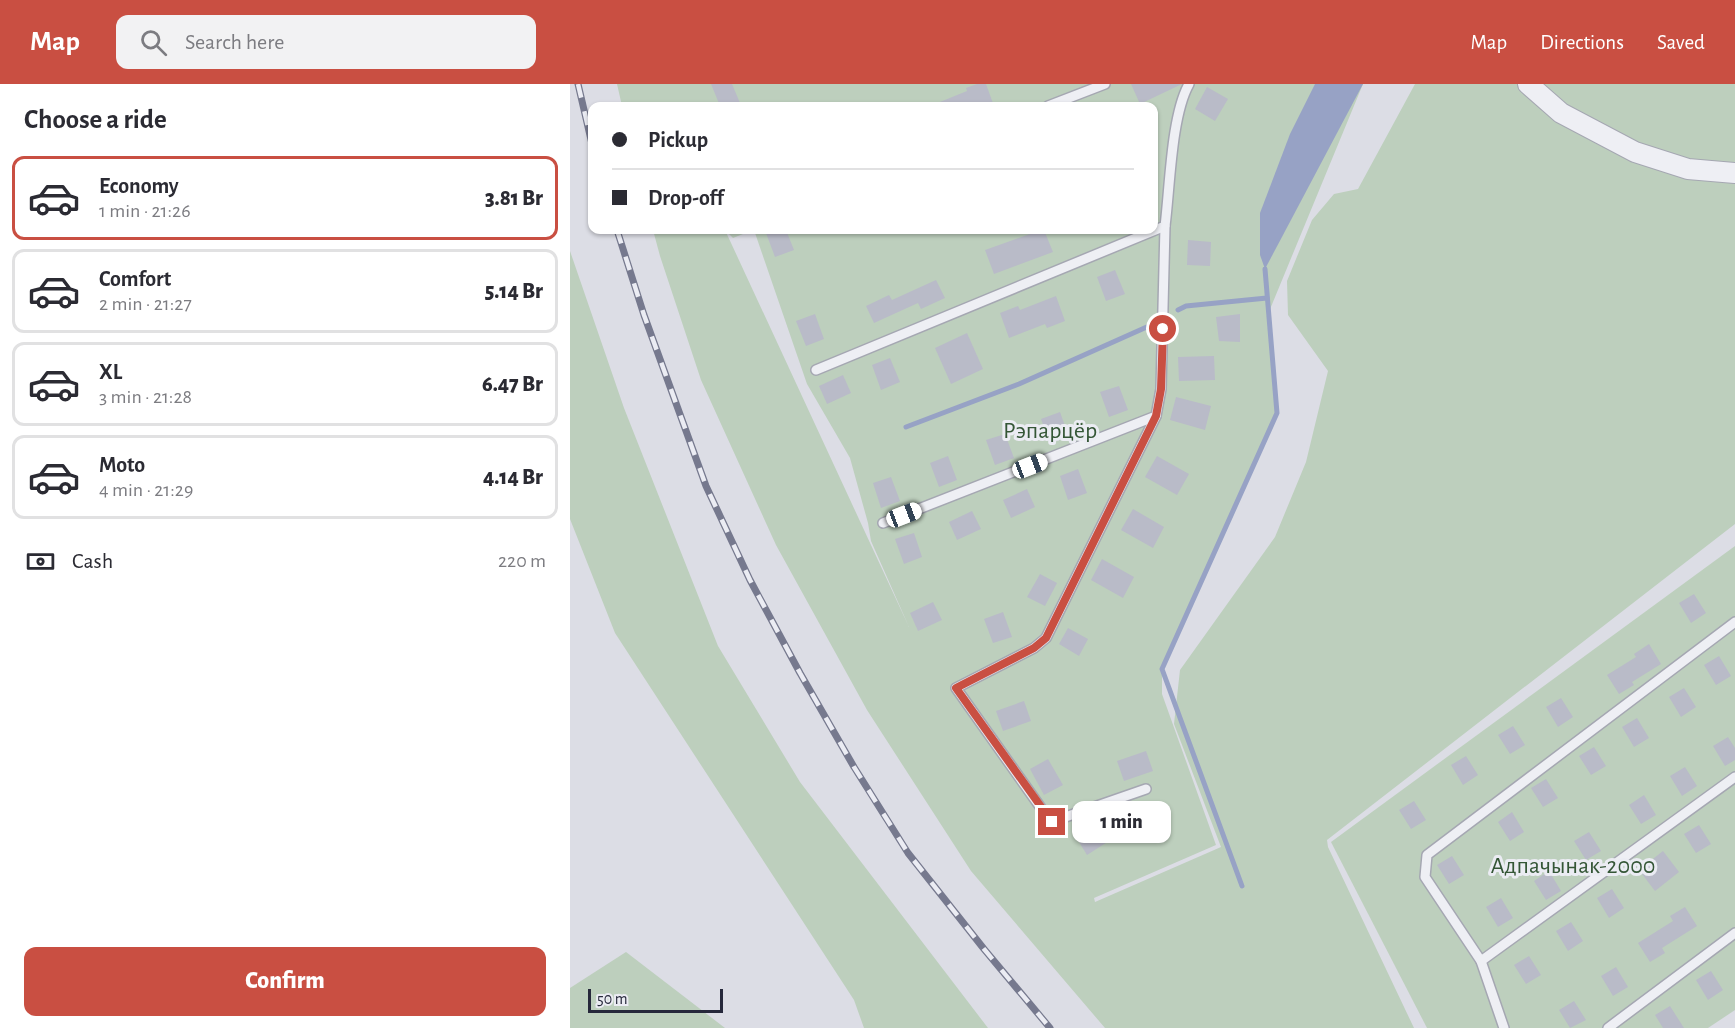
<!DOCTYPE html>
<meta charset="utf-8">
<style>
body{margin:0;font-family:"Alegreya Sans",sans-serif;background:#f2f2f3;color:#2b2b33;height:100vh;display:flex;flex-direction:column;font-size:22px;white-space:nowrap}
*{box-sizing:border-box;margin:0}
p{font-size:20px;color:#7c7c81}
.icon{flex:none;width:33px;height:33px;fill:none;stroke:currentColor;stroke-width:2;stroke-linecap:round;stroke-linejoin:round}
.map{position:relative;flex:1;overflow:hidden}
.sheet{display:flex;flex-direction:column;background:#fff;width:570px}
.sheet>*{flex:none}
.top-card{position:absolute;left:18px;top:18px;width:570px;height:132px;border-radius:12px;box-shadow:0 2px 4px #0004;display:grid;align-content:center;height:132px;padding:0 24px;background:#fff}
.scale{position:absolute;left:18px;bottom:15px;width:135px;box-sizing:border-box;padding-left:6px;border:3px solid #26283b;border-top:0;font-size:16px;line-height:21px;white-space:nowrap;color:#26283b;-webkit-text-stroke:4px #ebecf3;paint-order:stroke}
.end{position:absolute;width:27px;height:27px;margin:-14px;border:8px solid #c94f42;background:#fff;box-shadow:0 0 0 3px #fff}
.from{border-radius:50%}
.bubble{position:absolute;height:42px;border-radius:12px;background:#fff;box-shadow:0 2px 4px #0004;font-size:20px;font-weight:800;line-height:42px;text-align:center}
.car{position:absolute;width:18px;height:36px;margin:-18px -9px;border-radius:8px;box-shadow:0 0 4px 2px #0007;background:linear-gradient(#fff 24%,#345 0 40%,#fff 0 76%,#345 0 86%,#fff 0)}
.top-card b{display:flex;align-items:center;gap:21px;height:57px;font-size:22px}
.top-card b+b{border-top:2px solid #e1e1e2}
.top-card i{width:15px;height:15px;background:#2b2b33}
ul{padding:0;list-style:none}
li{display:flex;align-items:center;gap:18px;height:84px;margin:0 12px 9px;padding:0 12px;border:3px solid #e1e1e2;border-radius:12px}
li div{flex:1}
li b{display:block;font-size:22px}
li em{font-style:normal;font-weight:800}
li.selected{border-color:#c94f42}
li>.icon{width:54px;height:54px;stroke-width:1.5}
h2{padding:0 24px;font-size:27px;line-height:72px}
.pay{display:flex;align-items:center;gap:15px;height:66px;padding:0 24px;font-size:22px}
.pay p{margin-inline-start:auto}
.action{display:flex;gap:12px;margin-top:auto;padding:12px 24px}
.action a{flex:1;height:69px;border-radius:12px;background:#c94f42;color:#fff;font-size:24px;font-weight:800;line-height:69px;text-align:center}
header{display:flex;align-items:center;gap:36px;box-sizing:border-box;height:84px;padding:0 30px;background:#c94f42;color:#fff}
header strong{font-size:28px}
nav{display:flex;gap:33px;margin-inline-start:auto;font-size:21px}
.search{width:420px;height:54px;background:#f2f2f3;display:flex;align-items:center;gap:15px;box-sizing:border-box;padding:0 21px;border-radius:12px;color:#7c7c81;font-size:22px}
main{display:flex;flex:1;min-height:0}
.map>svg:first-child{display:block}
.green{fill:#bdcfbd}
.water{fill:#97a2c5}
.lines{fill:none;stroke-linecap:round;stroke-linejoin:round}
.stream{stroke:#97a2c5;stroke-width:5}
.building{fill:#b9bbc8}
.lane-casing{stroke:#a5a7b2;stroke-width:12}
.street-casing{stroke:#a5a7b2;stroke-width:22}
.lane{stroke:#eeeff4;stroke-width:9}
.street{stroke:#eeeff4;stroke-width:20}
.rail-casing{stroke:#76798e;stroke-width:7}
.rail{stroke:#ebecf3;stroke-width:4.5;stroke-dasharray:14;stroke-linecap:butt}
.route{stroke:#c94f42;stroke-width:8}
.labels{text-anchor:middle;stroke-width:6;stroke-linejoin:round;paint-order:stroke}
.park-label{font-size:24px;fill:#345636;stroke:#ebecf3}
</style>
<header>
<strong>Map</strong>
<div class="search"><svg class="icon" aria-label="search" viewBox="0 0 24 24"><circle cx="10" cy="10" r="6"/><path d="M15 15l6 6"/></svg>Search here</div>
<nav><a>Map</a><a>Directions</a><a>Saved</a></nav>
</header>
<main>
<section class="sheet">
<h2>Choose a ride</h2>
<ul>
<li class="selected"><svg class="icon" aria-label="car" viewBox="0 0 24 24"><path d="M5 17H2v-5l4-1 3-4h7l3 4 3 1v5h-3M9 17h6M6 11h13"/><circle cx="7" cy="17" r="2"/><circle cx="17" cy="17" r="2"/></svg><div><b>Economy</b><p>1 min · 21:26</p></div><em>3.81 Br</em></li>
<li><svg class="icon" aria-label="car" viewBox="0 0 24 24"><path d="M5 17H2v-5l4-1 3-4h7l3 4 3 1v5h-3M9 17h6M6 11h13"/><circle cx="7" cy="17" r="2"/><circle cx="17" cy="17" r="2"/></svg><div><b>Comfort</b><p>2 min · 21:27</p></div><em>5.14 Br</em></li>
<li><svg class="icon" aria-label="car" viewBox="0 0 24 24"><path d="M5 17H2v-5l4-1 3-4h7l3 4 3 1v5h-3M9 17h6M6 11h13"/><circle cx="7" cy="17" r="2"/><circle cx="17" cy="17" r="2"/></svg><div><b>XL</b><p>3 min · 21:28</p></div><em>6.47 Br</em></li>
<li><svg class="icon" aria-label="car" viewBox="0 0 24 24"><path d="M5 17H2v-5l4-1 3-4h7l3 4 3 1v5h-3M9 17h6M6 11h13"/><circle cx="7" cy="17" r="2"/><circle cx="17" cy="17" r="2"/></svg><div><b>Moto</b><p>4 min · 21:29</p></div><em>4.14 Br</em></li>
</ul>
<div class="pay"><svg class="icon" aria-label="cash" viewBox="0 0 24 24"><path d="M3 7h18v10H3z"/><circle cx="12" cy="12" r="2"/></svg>Cash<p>220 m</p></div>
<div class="action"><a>Confirm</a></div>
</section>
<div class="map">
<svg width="1165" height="944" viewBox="0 0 1165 944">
<rect width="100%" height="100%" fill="#dcdde5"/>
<g class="green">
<path d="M47 0H793L698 230 707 329 592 585V610L646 761 524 814 525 818 651 763 604 640 610 586 705 453 736 378 758 287 718 231 717 197 742 136 764 110 788 105 845 0H1165V440L757 756 758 763 844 944H535L401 787 297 626 206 461 131 296 90 172 83 146H183L163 154 155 146 339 543 301 457 298 439 280 374 237 300 184 146H584V22H52Z"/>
<path d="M0 167 54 324 148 562 230 698 418 944H294L284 916 45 549 0 435Z"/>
<path d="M1165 462V926L1138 944H857L761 758Z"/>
<path d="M56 868 155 944H0V904Z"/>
</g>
<path class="water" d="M745 0H793L695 185 690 171V129L720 50Z"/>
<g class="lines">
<g class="stream">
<path d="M608 226 616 222 697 214"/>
<path d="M336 343 449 300 579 242"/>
<path d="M672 802 592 585 707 329 695 185"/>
</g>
</g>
<g class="building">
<path d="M141 0H162L170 19 161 22H150Z"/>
<path d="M407 0H416L424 22H360L397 7 396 4Z"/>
<path d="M561 0H612L570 20Z"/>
<path d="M637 3 658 15 645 37 625 25Z"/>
<path d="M205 146H216L224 166 205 173 196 149Z"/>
<path d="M471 146H474L483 168 424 190 415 166Z"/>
<path d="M618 156 641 158 640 182 617 181Z"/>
<path d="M545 186 555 210 536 217 527 193Z"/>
<path d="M366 196 375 214 351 225 348 219 304 239 296 222 319 211 322 216Z"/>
<path d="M486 212 495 237 477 244 475 240 439 254 430 229 448 222 450 226Z"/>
<path d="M245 230 254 255 236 262 226 237Z"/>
<path d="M670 230V258L649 257 646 233Z"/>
<path d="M397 249 413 285 381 300 365 264Z"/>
<path d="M644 272 645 296 609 297 608 273Z"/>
<path d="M320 274 330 298 311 306 302 281Z"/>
<path d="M273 291 281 309 257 320 249 302Z"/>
<path d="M549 302 558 326 539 333 530 308Z"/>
<path d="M606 313 641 322 635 346 600 336Z"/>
<path d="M490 328 499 353 480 359 471 335Z"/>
<path d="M435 350 444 374 425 381 416 356Z"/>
<path d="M378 372 387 396 369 403 360 379Z"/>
<path d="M587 372 619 390 607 411 575 393Z"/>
<path d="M508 385 517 409 498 416 490 392Z"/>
<path d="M321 393 330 417 311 424 303 399Z"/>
<path d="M457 405 465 423 441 434 433 416Z"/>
<path d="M563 425 594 443 583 464 551 446Z"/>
<path d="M402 427 411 445 387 456 379 438Z"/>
<path d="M344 449 352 473 334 480 325 455Z"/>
<path d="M532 475 564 493 553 514 521 496Z"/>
<path d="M470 490 487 499 475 522 457 513Z"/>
<path d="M1124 510 1136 529 1121 539 1109 519Z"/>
<path d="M363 518 372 536 348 547 340 529Z"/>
<path d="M433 528 442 553 423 559 414 535Z"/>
<path d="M498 544 518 555 509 572 489 560Z"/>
<path d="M1079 560 1091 580 1062 598 1064 601 1049 610 1037 591 1066 573 1064 570Z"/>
<path d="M1149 572 1161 592 1146 601 1134 581Z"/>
<path d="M1114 604 1126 623 1111 633 1099 613Z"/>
<path d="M991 614 1003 633 988 643 976 623Z"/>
<path d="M454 617 461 637 433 647 426 627Z"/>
<path d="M1067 634 1079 654 1064 663 1052 643Z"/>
<path d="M943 642 955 661 940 670 928 651Z"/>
<path d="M1158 653 1165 664V676L1155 682 1143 662Z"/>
<path d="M1024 663 1036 682 1021 691 1009 672Z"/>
<path d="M576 667 583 687 554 697 547 677Z"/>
<path d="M896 672 908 691 893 701 881 681Z"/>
<path d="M478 675 493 701 474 711 460 685Z"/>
<path d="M1115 683 1127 702 1112 712 1100 692Z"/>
<path d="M976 695 988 714 973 723 961 704Z"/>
<path d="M1074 711 1086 731 1071 740 1059 721Z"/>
<path d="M844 717 856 736 841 745 829 726Z"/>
<path d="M942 728 954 748 940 757 928 738Z"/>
<path d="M531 737 542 755 517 771 506 753Z"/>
<path d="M1129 741 1141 760 1126 769 1114 750Z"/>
<path d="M1019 748 1031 767 1016 776 1004 757Z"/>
<path d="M1093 767 1109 788 1085 807 1069 786Z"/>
<path d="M882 772 894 791 879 800 867 781Z"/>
<path d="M979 787 991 807 976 816 964 797Z"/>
<path d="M1042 805 1054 824 1039 834 1027 814Z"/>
<path d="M931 814 943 834 928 843 916 823Z"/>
<path d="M1115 823 1127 842 1092 864 1095 869 1080 878 1068 859 1103 837 1100 832Z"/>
<path d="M1001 838 1013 857 998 867 986 847Z"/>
<path d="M959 872 971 891 956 900 944 881Z"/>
<path d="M1046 883 1058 903 1043 912 1031 892Z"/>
<path d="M1141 887 1153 906 1138 916 1126 896Z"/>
<path d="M1004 917 1016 936 1000 944 989 926Z"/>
<path d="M1100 922 1114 944H1093L1085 931Z"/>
</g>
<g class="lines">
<defs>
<g id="lane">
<path d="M478 22 535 0"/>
<path d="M246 286 595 142C600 104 601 32 619 0"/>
<path d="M313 439 586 332 591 305 595 142"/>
<path d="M576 705 481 738 386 604 464 564 476 554 586 332"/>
<path d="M911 877 1165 693"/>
<path d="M934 944 911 877 855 793 857 771 1165 538"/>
<path d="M1038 944 1165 849"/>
</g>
<path id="street" d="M958 0 991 29 1065 68 1118 85 1165 89"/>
</defs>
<use href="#lane" class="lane-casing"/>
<use href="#street" class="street-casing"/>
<use href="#lane" class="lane"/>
<use href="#street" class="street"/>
<defs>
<g id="rail">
<path d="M8 0 22 60"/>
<path d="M47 146 74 231 136 402 180 496 230 589 284 683 338 769 414 865 480 944"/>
</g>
</defs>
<use href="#rail" class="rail-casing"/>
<use href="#rail" class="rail"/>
</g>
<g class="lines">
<path class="route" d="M482 738 386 604 464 564 476 554 586 332 591 305 593 245"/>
</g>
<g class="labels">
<g class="park-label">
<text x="480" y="354">Рэпарцёр</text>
<text x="1003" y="789">Адпачынак-2000</text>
</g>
</g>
</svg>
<div class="scale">50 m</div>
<i class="end from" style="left:593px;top:245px"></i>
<i class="end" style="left:482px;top:738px"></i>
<div class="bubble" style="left:502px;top:717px;width:99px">1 min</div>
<i class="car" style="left:460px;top:382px;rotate:69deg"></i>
<i class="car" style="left:334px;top:431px;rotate:69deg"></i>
<div class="top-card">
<b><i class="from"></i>Pickup</b>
<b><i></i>Drop-off</b>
</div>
</div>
</main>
